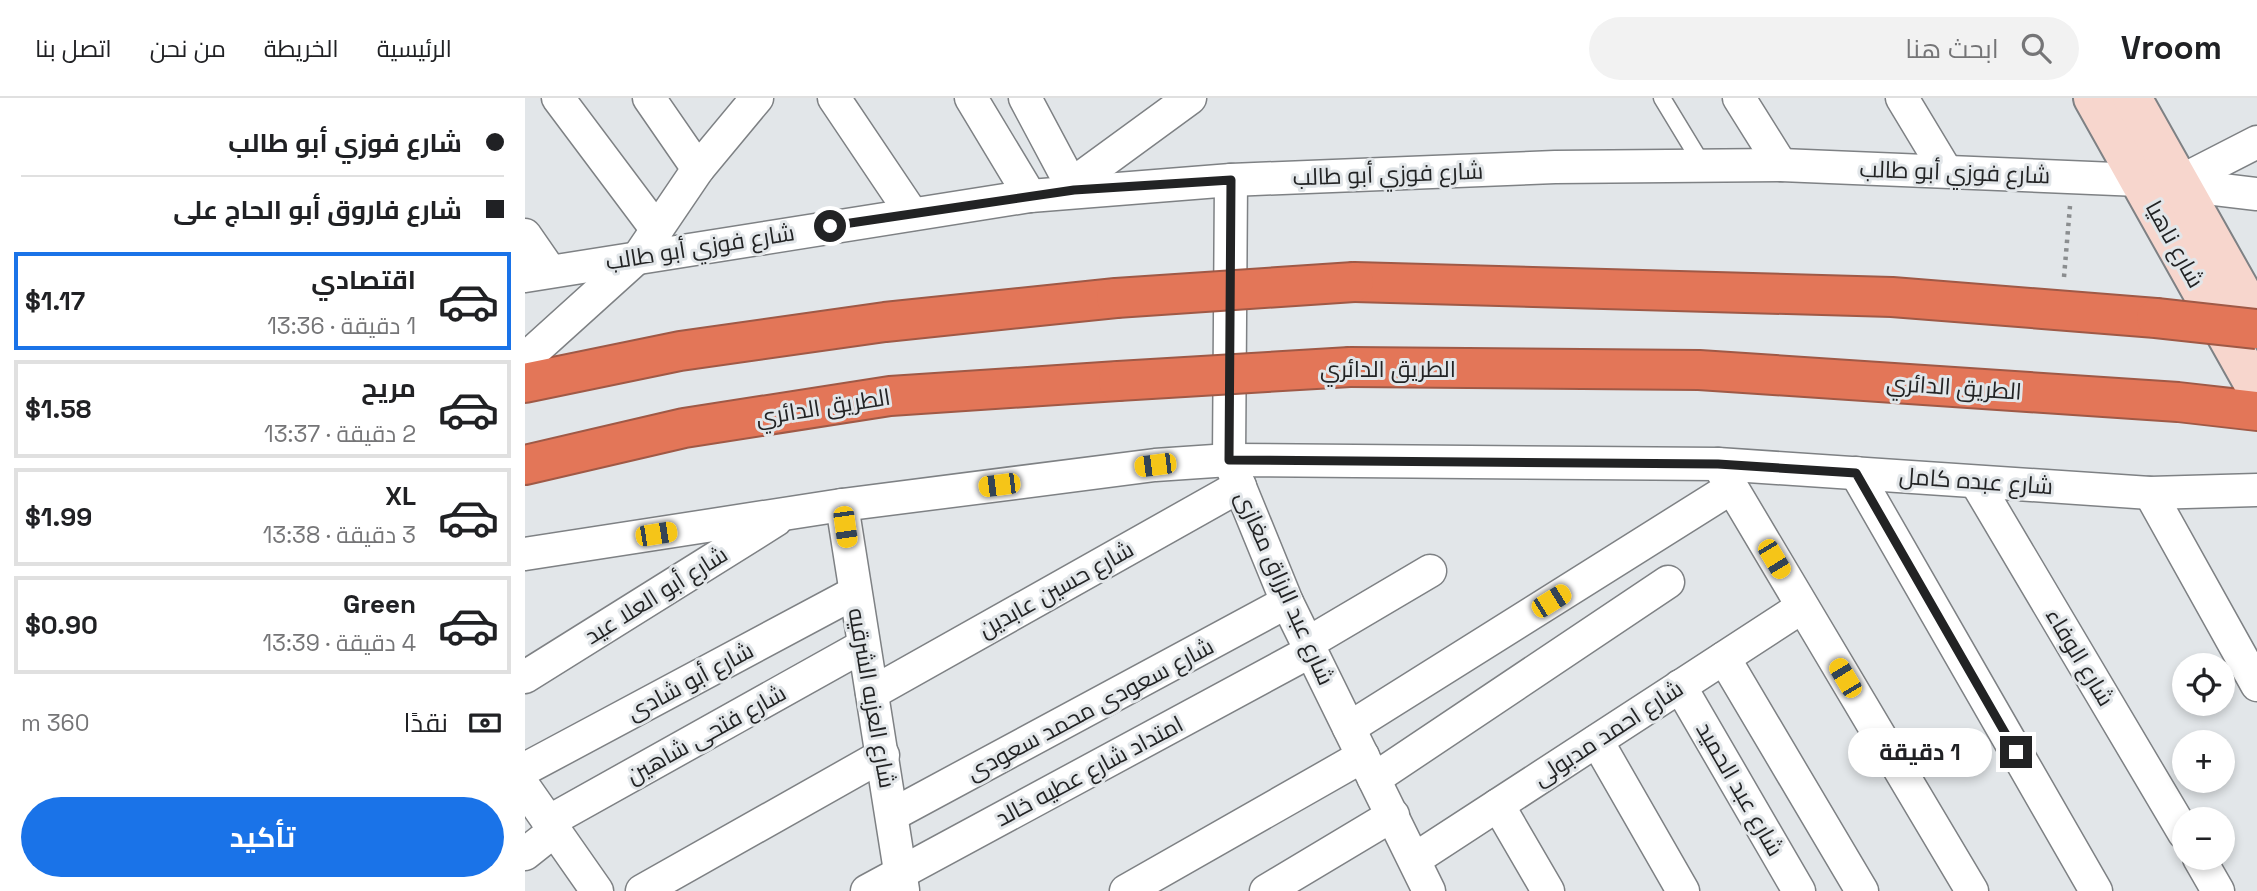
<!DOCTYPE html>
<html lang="ar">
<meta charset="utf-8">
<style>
body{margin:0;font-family:"Space Grotesk",Cairo,sans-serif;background:#f2f2f2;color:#202124;direction:rtl;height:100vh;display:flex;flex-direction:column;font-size:26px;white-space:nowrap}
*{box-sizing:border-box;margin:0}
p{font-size:23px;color:#757577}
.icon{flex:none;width:38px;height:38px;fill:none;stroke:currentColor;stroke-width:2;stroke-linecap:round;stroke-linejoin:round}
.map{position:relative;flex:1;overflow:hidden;direction:ltr}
.drawer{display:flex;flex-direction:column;background:#fff;width:525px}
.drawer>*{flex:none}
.banner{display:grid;align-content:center;height:154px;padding:0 21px;background:#fff}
.buttons{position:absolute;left:1647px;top:555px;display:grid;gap:14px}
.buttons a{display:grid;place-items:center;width:63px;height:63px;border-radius:50%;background:#fff;box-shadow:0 4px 10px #0003;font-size:35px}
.end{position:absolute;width:32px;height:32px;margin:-16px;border:9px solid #222324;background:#fff;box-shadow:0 0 0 4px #fff}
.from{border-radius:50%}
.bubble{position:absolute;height:49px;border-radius:24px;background:#fff;box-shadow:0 4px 10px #0003;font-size:23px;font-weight:700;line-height:49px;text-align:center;direction:rtl}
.car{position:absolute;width:21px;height:42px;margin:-21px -10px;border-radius:9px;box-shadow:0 0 5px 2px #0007;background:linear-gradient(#f5c518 24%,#345 0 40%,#f5c518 0 76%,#345 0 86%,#f5c518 0)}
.banner b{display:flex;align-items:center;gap:24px;height:66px;font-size:26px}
.banner b+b{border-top:2px solid #e0e0e0}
.banner i{width:18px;height:18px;background:#202124}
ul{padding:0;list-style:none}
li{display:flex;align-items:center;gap:21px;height:98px;margin:0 14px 10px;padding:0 7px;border:4px solid #e0e0e0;border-radius:0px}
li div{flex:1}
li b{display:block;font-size:26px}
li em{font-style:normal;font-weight:700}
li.selected{border-color:#1a73e8}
li>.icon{width:63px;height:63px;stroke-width:1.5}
.pay{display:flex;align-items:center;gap:18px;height:77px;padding:0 21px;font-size:26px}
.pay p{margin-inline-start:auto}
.button{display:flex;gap:14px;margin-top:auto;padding:14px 21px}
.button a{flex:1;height:80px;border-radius:42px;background:#1a73e8;color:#fff;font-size:28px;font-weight:700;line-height:80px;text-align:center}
header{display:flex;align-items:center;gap:42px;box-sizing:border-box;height:98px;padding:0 35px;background:#fff;border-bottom:2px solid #e0e0e0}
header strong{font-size:33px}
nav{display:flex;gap:38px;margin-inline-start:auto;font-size:24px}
.search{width:490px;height:63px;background:#f2f2f2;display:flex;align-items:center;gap:18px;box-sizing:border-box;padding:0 24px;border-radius:38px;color:#757577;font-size:26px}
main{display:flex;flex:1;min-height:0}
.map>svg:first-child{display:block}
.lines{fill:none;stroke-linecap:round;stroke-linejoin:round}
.lane-casing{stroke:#7e8184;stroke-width:19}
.street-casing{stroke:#7e8184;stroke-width:35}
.secondary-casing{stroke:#7e8184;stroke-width:42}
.highway-casing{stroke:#9f5946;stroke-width:42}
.path{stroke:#8a8d8f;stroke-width:4.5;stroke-dasharray:3.5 5;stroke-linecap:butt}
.lane{stroke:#fff;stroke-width:16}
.street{stroke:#fff;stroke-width:32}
.secondary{stroke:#f7d6cd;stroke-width:38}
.highway{stroke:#e37658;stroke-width:38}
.highway-bridge-casing{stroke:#9f5946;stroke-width:42;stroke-linecap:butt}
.highway-bridge{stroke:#e37658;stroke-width:38}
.route{stroke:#222324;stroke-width:9}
.labels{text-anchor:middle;stroke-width:6;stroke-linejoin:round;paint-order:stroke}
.street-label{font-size:23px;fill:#222324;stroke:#e2e6e9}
</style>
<header>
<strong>Vroom</strong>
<div class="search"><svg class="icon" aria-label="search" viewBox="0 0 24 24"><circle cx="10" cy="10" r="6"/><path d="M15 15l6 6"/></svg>ابحث هنا</div>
<nav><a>الرئيسية</a><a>الخريطة</a><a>من نحن</a><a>اتصل بنا</a></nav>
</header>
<main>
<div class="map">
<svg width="1732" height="793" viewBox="0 0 1732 793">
<rect width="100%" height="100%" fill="#e2e6e9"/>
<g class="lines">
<defs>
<path id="lane" d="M1137 0 1177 66"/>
<g id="street">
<path d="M33 0 132 132"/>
<path d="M124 0 173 71"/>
<path d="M309 0 387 116"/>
<path d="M446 0 505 98"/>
<path d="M500 0 549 92"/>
<path d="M1214 0 1256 67"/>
<path d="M1377 0 1421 73"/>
<path d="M706 82 704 362 762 504 904 793"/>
<path d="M1654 84 1732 44"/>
<path d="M546 87 665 0"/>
<path d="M0 137 25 173"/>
<path d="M0 178 505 98 706 82 1030 69 1256 67 1614 82 1732 96"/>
<path d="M0 261 114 158 173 71 232 0"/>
<path d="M1193 366 1447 793"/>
<path d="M1331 375 1571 793"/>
<path d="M1451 384 1659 735"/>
<path d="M1625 395 1732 587"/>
<path d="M317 407 378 792"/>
<path d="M0 456 317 407 630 367 704 362 1193 366 1625 395 1732 392"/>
<path d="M783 545 905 473"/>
<path d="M1199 560 1337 793"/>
<path d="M0 579 251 422"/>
<path d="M1155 588 1274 793"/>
<path d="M347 595 715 388"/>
<path d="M824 630 1206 390"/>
<path d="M1072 643 1158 793"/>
<path d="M0 671 329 495"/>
<path d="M849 681 1143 484"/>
<path d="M0 690 72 793"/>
<path d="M973 707 1023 793"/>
<path d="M367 717 762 504"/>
<path d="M23 724 338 548"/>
<path d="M0 756 29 733"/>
<path d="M1674 760 1693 793"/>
<path d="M890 761 1277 509"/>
<path d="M117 793 358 657"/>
<path d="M342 793 786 553"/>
<path d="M601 793 838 658"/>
<path d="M741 793 868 717"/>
</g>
<g id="secondary">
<path d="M1568 0 1732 292"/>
<path d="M1607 0 1732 222"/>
</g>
<g id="highway">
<path d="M829 184 1367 199 1631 220"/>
<path d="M825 269 1174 272 1653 304 1732 313"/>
<path d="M0 285 155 253 360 224 591 200"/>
<path d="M0 367 159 330 365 298 593 283"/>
</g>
</defs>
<use href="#lane" class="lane-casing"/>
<use href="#street" class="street-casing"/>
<use href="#secondary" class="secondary-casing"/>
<use href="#highway" class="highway-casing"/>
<path class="path" d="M1539 179 1545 108"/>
<use href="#lane" class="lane"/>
<use href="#street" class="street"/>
<use href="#secondary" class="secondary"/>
<use href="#highway" class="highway"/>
<defs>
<g id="highway-bridge">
<path d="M591 200 829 184"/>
<path d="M1631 220 1732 231"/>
<path d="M593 283 825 269"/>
</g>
</defs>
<use href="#highway-bridge" class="highway-bridge-casing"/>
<use href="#highway-bridge" class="highway-bridge"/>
</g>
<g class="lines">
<path class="route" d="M305 128 549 92 706 82 704 362 1193 366 1331 375 1491 654"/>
</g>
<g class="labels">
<g class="street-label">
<text transform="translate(1430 74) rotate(2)" y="8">شارع فوزي أبو طالب</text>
<text transform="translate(863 76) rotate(-2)" y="8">شارع فوزي أبو طالب</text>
<text transform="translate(1650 146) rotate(61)" y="8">شارع ناهيا</text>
<text transform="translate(175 149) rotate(-9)" y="8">شارع فوزي أبو طالب</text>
<text x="863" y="279">الطريق الدائري</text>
<text transform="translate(1429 289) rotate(4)" y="8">الطريق الدائري</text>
<text transform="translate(298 309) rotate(-9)" y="8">الطريق الدائري</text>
<text transform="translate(1451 383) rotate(4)" y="8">شارع عبده كامل</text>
<text transform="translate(760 490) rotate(66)" y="8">شارع عبد الرزاق مغازى</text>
<text transform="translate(531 491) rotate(-29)" y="8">شارع حسين عابدين</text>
<text transform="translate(131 497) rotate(-32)" y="8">شارع أبو العلا عيد</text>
<text transform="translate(1555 559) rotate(59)" y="8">شارع الوفاء</text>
<text transform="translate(165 583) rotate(-28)" y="8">شارع أبو شادى</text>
<text transform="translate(347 600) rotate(80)" y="8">شارع العزبه الشرقيه</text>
<text transform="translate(565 611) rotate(-28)" y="8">شارع سعودى محمد سعودى</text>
<text transform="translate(1083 635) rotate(-33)" y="8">شارع احمد مدبولى</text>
<text transform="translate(181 636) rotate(-29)" y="8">شارع فتحى شاهين</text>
<text transform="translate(564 673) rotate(-28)" y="8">امتداد شارع عطيه خالد</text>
<text transform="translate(1215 691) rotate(60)" y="8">شارع عبد الحميد</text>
</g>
</g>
</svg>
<div class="buttons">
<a><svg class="icon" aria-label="locate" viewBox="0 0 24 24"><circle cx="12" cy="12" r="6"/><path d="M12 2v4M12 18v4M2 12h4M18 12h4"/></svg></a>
<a>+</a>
<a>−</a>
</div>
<i class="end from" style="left:305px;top:128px"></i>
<i class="end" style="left:1491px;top:654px"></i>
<div class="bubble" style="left:1323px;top:630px;width:144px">1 دقيقة</div>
<i class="car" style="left:630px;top:367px;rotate:263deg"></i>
<i class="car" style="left:474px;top:387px;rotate:263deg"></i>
<i class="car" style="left:320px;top:429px;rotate:172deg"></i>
<i class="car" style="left:131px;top:436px;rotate:81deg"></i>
<i class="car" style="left:1249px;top:461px;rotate:149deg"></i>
<i class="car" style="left:1026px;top:503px;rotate:58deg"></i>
<i class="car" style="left:1320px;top:580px;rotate:329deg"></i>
</div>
<section class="drawer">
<div class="banner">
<b><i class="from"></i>شارع فوزي أبو طالب</b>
<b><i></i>شارع فاروق أبو الحاج على</b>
</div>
<ul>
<li class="selected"><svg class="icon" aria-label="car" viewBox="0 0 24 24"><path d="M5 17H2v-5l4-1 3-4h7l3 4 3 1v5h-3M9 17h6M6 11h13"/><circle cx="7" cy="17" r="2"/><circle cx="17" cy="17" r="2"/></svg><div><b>اقتصادي</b><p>1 دقيقة · 13:36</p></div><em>$1.17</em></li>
<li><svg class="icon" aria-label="car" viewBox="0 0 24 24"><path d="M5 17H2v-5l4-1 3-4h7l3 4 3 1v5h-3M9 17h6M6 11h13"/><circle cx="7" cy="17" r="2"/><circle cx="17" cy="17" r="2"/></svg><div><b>مريح</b><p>2 دقيقة · 13:37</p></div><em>$1.58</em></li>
<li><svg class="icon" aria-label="car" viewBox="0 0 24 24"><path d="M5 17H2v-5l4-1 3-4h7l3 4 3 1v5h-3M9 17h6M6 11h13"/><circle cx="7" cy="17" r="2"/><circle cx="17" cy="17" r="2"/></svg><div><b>XL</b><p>3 دقيقة · 13:38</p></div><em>$1.99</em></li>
<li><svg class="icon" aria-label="car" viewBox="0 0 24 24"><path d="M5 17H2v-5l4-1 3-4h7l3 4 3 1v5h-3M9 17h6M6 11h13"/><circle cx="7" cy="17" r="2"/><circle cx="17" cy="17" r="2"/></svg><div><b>Green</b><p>4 دقيقة · 13:39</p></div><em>$0.90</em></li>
</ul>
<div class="pay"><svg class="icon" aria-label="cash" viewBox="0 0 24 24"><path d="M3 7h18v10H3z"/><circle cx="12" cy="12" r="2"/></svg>نقدًا<p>360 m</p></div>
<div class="button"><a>تأكيد</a></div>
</section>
</main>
